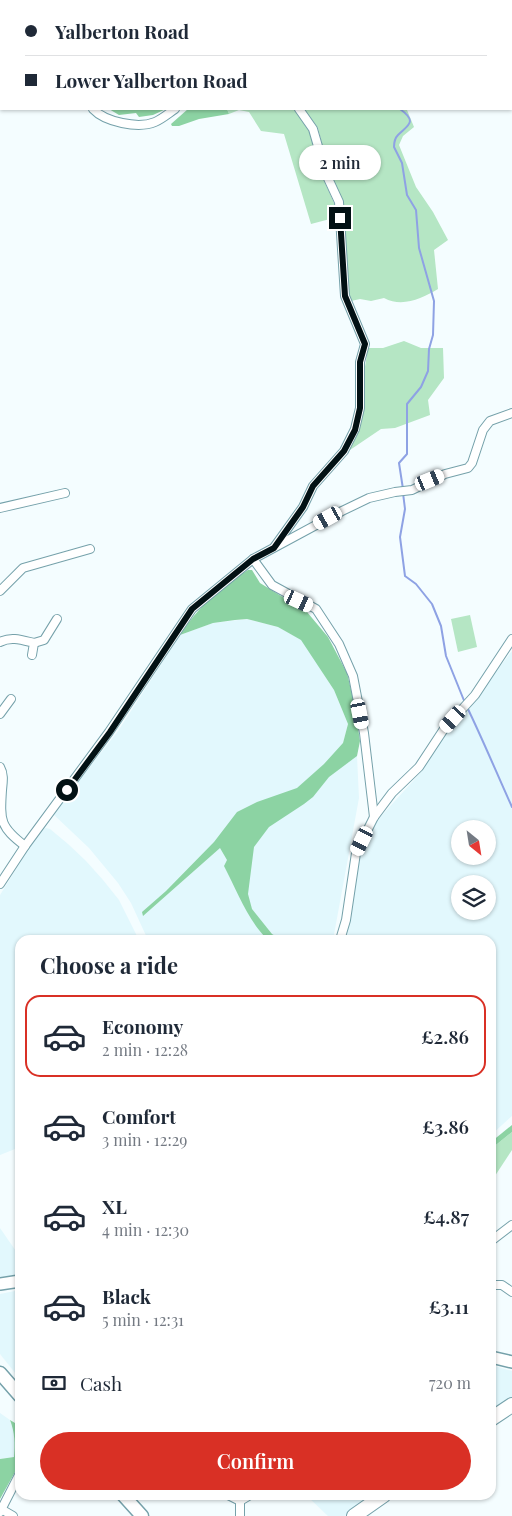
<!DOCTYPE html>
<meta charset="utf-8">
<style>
body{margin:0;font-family:"Playfair Display",serif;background:#f2f2f3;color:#1f2937;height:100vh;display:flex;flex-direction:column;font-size:19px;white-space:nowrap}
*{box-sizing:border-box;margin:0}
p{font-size:16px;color:#747a83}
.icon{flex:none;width:28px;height:28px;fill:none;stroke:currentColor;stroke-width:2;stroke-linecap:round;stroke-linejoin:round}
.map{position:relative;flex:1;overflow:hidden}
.details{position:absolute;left:15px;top:935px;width:481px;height:565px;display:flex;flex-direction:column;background:#fff;border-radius:15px;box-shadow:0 1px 4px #0004}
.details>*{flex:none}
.guide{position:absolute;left:0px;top:0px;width:512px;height:110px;box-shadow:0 1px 4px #0004;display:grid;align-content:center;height:110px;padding:0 25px;background:#fff}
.needle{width:32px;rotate:150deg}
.tools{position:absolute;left:451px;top:820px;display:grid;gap:10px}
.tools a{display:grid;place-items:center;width:45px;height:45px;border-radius:50%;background:#fff;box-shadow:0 1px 4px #0004;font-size:25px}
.end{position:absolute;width:22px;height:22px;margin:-11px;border:6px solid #021114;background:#fff;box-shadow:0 0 0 2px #fff}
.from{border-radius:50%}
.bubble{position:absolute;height:35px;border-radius:18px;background:#fff;box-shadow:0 1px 4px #0004;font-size:16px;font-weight:600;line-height:35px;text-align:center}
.car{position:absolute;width:15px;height:30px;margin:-15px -8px;border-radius:6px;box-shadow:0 0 4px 1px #0007;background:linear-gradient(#fff 24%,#345 0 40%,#fff 0 76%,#345 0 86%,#fff 0)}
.guide b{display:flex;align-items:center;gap:18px;height:48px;font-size:19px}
.guide b+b{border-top:1px solid #e0e1e3}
.guide i{width:12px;height:12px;background:#1f2937}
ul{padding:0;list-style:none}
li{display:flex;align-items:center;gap:15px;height:82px;margin:0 10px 8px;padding:0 15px;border:2px solid transparent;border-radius:15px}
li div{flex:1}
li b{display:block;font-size:19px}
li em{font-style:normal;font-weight:600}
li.on{border-color:#d93025}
li>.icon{width:45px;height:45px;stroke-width:1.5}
h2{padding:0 25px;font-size:22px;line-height:60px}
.pay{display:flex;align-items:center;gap:12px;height:55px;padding:0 25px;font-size:19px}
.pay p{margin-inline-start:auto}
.primary-button{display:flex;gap:10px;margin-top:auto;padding:10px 25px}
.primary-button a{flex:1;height:58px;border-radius:30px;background:#d93025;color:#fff;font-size:20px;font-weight:600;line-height:58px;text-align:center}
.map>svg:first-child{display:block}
.built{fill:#e2f8fd;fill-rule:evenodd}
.green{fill:#b5e6c4}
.forest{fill:#8cd3a3}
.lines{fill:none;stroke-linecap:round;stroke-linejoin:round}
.stream{stroke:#8ea2e4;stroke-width:2}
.street-casing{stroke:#75a1aa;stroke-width:10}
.secondary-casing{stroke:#75a1aa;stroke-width:14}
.primary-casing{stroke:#75a1aa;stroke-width:15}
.highway-casing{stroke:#75a1aa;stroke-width:16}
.street{stroke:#fff;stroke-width:8}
.secondary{stroke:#fff;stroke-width:11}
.primary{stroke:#fff;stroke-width:12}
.highway{stroke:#fff;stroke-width:14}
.route{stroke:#021114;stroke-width:6}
</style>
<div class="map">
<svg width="512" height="1516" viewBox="0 0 512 1516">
<rect width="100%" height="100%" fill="#f4fdff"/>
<g class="built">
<path d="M247 619 278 627 302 640 334 690 348 724 343 743 357 756 359 798 333 940H148L131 903 118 883 89 848 53 814 118 731 180 635 213 623Z"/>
<path d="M512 651V1116L491 1135V940H344L351 913 360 855 374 824 423 770 435 745 472 702ZM460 829H488V856H460ZM460 884H488V911H460Z"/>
<path d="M46 828 50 829 68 844 86 861 103 880 119 900 139 940H20V1147L0 1155V895L41 829Z"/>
<path d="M0 1228 20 1257V1275L0 1277Z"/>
<path d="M20 1290V1379L0 1354V1294Z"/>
<path d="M491 1365 512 1371V1400L491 1413Z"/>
<path d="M0 1413 10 1420 14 1430 15 1442 14 1457 0 1459Z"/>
<path d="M306 1495H377L345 1516H328Z"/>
</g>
<g class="green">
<path d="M227 109H294L309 131 322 176 334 203 336 223 330 219 311 224 284 134 261 131 249 112 239 110 229 114Z"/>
<path d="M304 109 407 110 414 127 403 136 399 145 416 187 433 212 448 240 434 250 438 289C422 298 403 308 384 298L371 301 360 299 351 301 348 293 342 202 329 171 318 128Z"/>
<path d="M404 341 421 348H443L444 378 428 400 430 415 395 428 381 429 347 452 358 431 364 408V373L368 348H383Z"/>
<path d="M470 615 477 647 458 652 451 619Z"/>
<path d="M512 1132V1150L491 1182V1149Z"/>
</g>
<g class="forest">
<path d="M109 109H166L153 115 139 117 136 113 119 115Z"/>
<path d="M188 109H227L229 114 199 119 179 126H172L171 124Z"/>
<path d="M248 570H252L260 583 307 612 328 637 347 673 354 702 360 741 357 756 329 777 313 797 304 804 269 827 254 847 248 894 252 909 272 934 282 940H268C248 921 237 891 224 866L227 860 220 848 143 916 142 912 166 891 214 842 237 812 257 802 297 788 324 764 343 743 348 724 334 690 301 640 278 627 247 619 235 620 213 623 180 635C197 608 221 586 248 570Z"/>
<path d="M512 1125V1132L491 1149V1142Z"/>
<path d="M10 1420 20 1426V1463L0 1499V1459L14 1457C15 1443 15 1433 10 1420Z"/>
</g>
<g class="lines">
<g class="stream">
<path d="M328 0 329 1"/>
<path d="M400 109C418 122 408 125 398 135 395 138 394 142 394 147L402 163 407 195 416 210 419 248 434 301 433 335 429 349 428 371 421 387 407 404V454L399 463 403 489"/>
<path d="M403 493 405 509 400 537 405 576 416 584 432 604 441 626 446 656 465 703"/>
<path d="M467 707C483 740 497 774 512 807"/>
</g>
<defs>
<g id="street">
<path d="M500 1 504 0"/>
<path d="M0 54H1"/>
<path d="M93 109C105 122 138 129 155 122 162 119 169 113 175 109"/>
<path d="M0 508 65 493"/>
<path d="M275 546 303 507 313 486 344 451 355 429 360 408V362L365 344 345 296 339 202 326 174 313 129 299 109"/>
<path d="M253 559 272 585 316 609 339 644 353 676 364 733 374 817"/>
<path d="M0 591 23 568 90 549"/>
<path d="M0 642C11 636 22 640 34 643L32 655"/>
<path d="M34 643 44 640 57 619"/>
<path d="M0 714 11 699"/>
<path d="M0 767C4 774 3 781 2 790 0 821 0 827 25 846"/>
<path d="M0 884 25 846 109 732 192 609 253 559 342 511 369 498 395 492 412 490 445 474 468 468 472 463 483 430 490 421 512 413"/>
<path d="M340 940 346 920 356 853 374 817 392 793 419 767 444 729 475 695 512 639"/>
<path d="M491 1241 512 1225"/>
<path d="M491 1285H502L512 1292"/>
<path d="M228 1495 240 1501V1516"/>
<path d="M240 1501 250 1495"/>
<path d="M1 1509 13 1516"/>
<path d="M0 1512 20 1473"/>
</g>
<g id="secondary">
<path d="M0 1284 20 1281"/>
<path d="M491 1357 512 1362"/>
</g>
<g id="primary">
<path d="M0 1373 20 1396"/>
<path d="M123 1495 142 1516"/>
</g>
<g id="highway">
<path d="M491 1419 512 1405"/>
<path d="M354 1516 384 1495"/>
</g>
</defs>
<use href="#street" class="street-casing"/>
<use href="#secondary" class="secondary-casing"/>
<use href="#primary" class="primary-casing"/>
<use href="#highway" class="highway-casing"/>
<use href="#street" class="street"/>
<use href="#secondary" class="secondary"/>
<use href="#primary" class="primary"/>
<use href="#highway" class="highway"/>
</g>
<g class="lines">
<path class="route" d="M67 790 110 732 192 609 253 559 274 548 303 507 313 486 344 451 355 430 360 408V362L365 344 345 296 340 218"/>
</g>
</svg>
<div class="tools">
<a><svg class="needle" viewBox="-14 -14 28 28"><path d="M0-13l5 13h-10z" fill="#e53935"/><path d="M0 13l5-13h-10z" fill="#747a83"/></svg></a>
<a><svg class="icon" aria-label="layers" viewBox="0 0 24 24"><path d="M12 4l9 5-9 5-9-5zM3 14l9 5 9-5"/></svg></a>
</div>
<i class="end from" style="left:67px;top:790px"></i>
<i class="end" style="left:340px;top:218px"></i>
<div class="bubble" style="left:299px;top:145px;width:82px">2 min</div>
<i class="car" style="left:430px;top:480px;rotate:68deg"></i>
<i class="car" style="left:328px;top:518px;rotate:241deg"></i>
<i class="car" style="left:299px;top:601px;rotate:115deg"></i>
<i class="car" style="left:360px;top:714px;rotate:169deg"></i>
<i class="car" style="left:453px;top:719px;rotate:222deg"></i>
<i class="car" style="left:362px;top:841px;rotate:206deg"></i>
<div class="guide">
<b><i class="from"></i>Yalberton Road</b>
<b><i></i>Lower Yalberton Road</b>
</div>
<section class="details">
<h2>Choose a ride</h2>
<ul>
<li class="on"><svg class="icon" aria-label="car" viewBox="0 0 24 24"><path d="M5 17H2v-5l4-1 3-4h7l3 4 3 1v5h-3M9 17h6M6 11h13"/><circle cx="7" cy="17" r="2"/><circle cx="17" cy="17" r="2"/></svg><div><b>Economy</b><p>2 min · 12:28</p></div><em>£2.86</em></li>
<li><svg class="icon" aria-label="car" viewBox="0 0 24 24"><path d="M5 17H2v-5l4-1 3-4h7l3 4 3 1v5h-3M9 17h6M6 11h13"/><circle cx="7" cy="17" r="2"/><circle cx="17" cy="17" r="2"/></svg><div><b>Comfort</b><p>3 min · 12:29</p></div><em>£3.86</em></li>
<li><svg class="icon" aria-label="car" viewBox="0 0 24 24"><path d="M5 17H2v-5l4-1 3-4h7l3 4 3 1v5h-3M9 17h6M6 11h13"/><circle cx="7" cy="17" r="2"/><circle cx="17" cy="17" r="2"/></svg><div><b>XL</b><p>4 min · 12:30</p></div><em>£4.87</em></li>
<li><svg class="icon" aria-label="car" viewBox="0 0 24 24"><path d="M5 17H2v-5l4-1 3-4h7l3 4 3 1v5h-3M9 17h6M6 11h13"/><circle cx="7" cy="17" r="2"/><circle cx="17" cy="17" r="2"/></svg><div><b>Black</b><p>5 min · 12:31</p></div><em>£3.11</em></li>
</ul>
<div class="pay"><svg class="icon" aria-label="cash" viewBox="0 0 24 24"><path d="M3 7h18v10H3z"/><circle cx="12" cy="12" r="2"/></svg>Cash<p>720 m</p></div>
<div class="primary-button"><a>Confirm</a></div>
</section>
</div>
